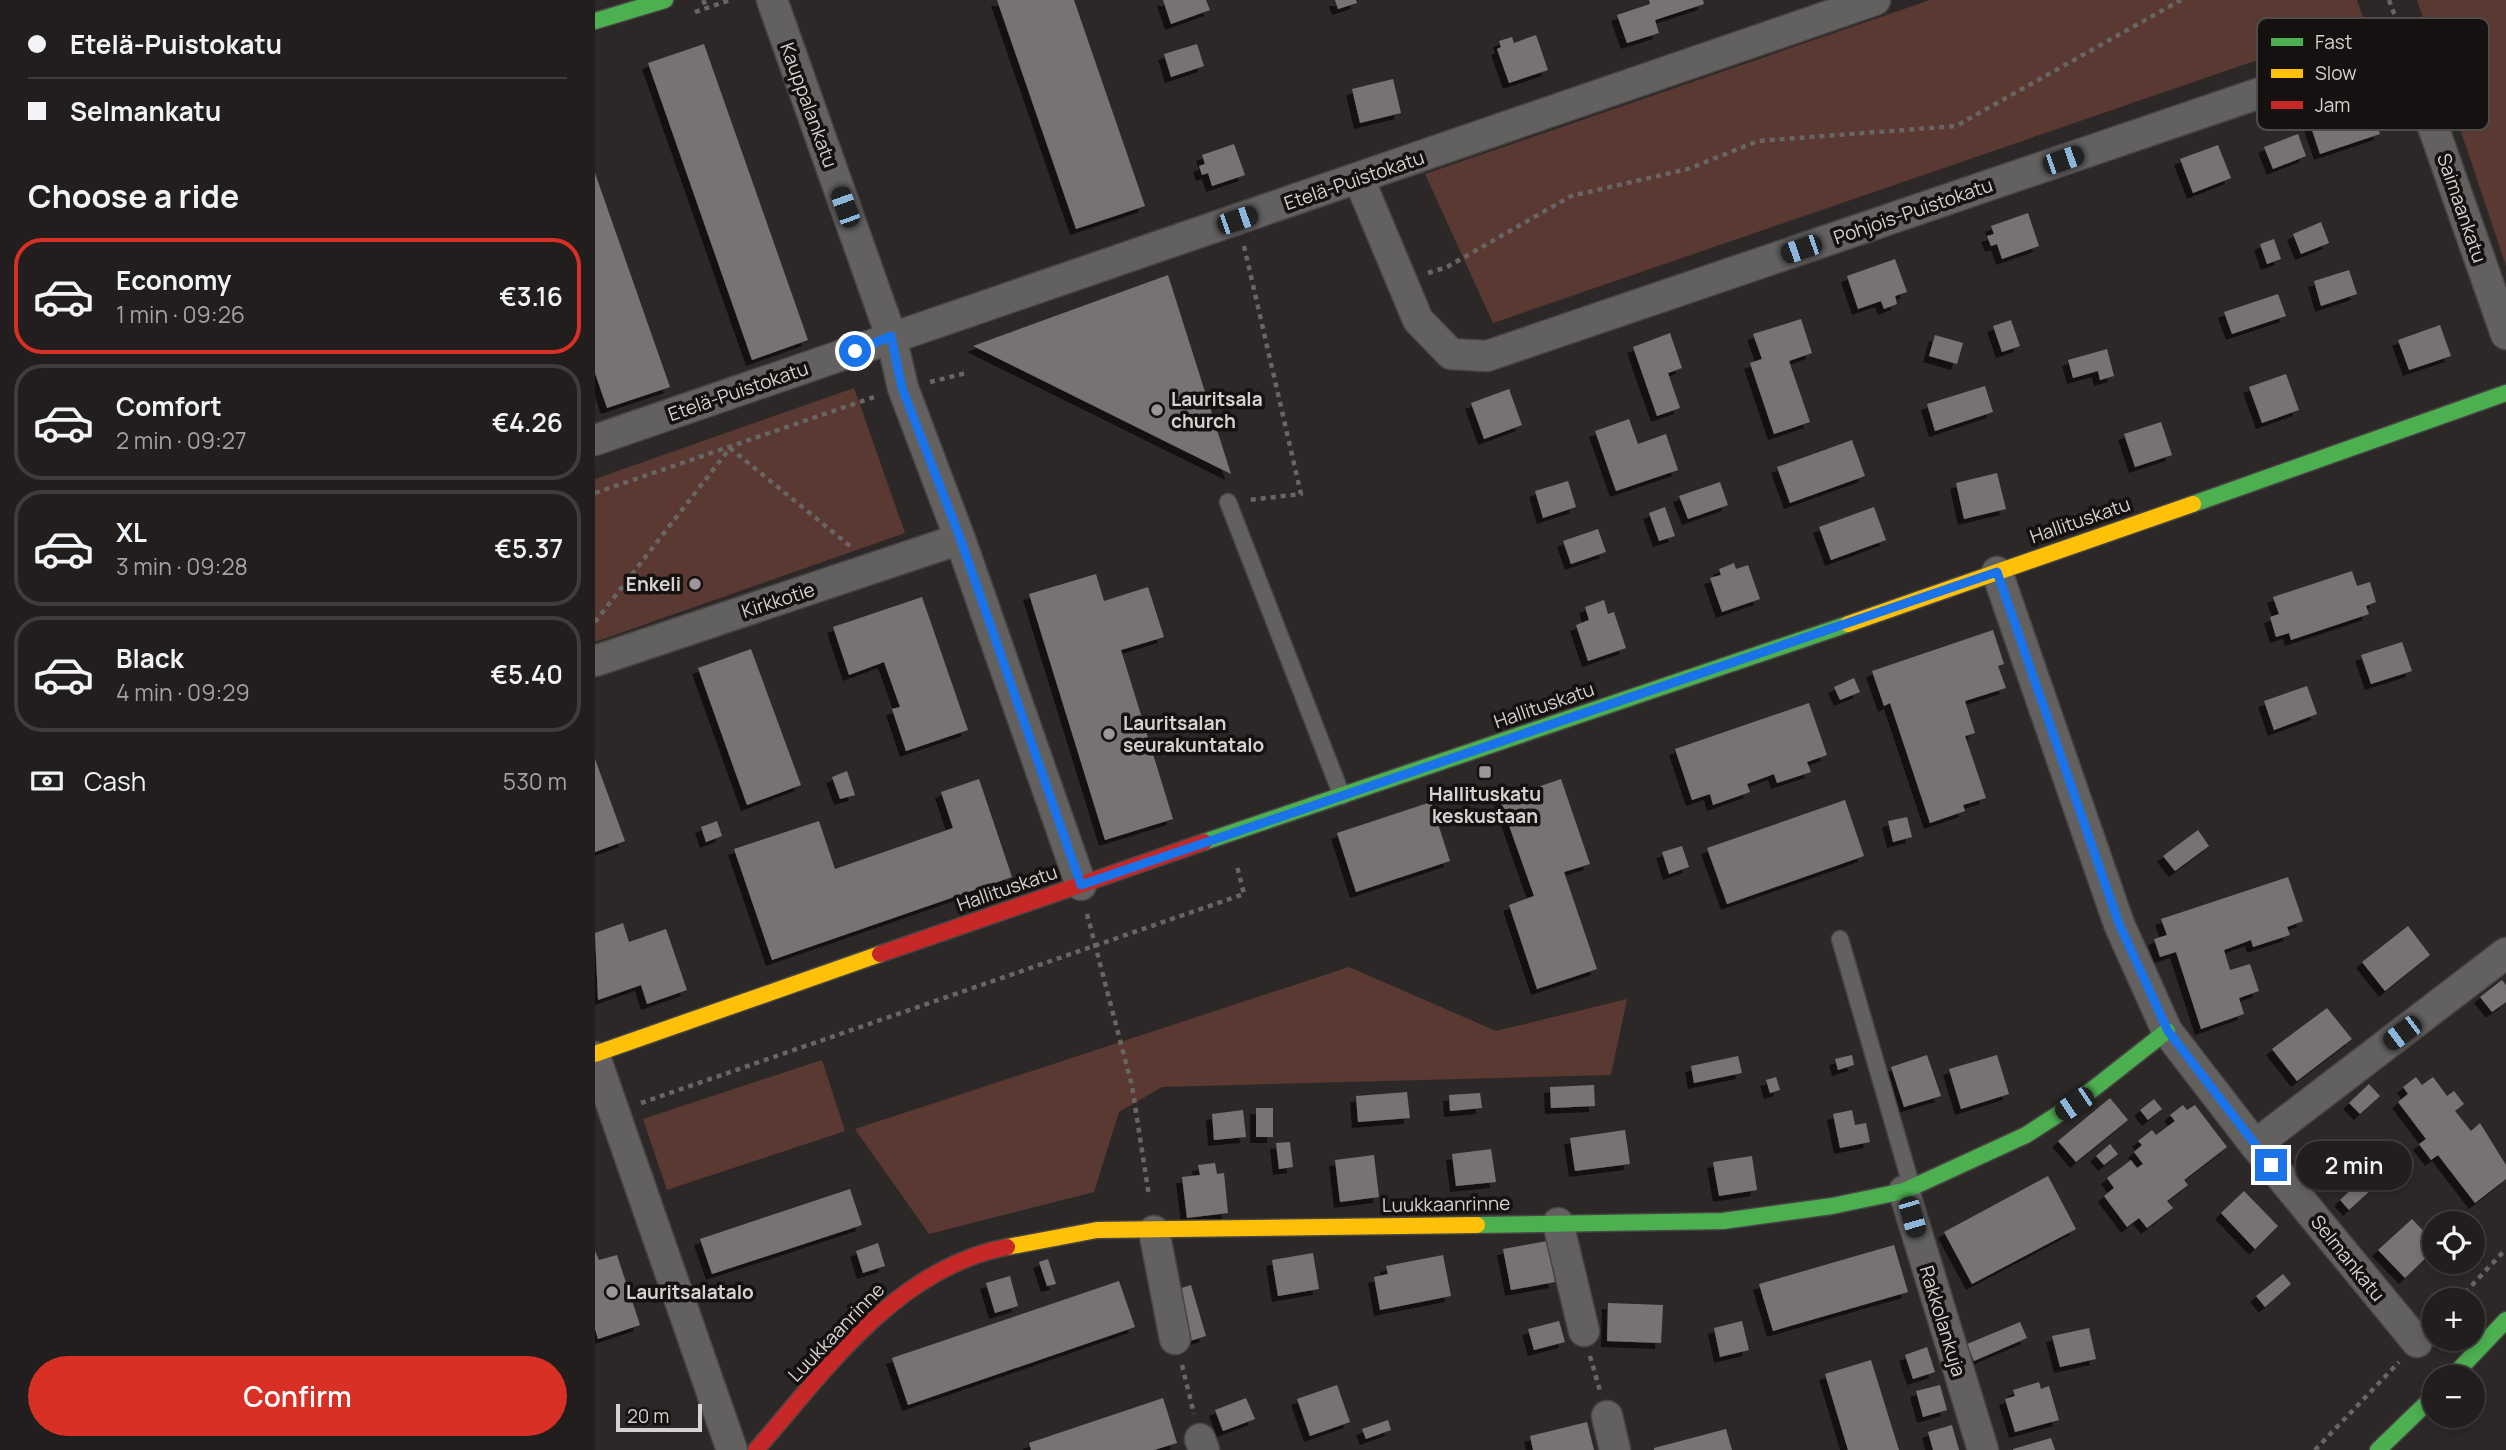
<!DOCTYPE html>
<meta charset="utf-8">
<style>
body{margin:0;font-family:Manrope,sans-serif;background:#2e2b2b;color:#f1f3f6;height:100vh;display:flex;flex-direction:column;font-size:26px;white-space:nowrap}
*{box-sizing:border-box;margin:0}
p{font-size:23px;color:#a2a2a4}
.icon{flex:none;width:38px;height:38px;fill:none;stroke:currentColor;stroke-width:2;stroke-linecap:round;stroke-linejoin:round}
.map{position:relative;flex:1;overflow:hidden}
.panel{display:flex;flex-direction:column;background:#221e1e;width:595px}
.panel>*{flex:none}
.top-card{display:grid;align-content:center;height:154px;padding:0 28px;background:#221e1e}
.tools{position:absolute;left:1827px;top:1211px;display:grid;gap:14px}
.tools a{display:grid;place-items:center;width:63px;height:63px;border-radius:50%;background:#221e1e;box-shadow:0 4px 10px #0003,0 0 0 2px #3f3c3c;font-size:35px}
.scale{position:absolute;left:21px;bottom:18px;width:86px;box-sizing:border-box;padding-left:7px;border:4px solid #d7d2d1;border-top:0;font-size:19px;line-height:24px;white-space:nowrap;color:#d7d2d1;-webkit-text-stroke:5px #151110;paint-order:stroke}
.end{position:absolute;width:32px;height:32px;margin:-16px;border:9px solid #1a73e8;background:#fff;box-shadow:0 0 0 4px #fff}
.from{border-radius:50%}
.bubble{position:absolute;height:49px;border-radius:24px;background:#221e1e;box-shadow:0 4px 10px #0003,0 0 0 2px #3f3c3c;font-size:23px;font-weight:600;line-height:49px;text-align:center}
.car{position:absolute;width:21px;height:42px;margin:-21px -10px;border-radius:9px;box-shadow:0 0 5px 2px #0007;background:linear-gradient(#222 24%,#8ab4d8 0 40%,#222 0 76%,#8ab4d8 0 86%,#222 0)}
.top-card b{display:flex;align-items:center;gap:24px;height:66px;font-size:26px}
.top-card b+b{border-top:2px solid #3f3c3c}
.top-card i{width:18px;height:18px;background:#f1f3f6}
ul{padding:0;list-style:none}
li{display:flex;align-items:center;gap:21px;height:116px;margin:0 14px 10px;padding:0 14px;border:4px solid #3f3c3c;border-radius:28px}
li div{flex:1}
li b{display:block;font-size:26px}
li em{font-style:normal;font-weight:600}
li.selected{border-color:#d93025}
li>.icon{width:63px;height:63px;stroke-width:1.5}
h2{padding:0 28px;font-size:32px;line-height:84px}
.pay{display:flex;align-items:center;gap:18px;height:77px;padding:0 28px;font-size:26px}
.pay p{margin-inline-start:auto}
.cta{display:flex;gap:14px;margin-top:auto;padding:14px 28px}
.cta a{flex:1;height:80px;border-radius:42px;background:#d93025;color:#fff;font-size:28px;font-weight:600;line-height:80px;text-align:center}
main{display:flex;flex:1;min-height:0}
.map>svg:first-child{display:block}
.green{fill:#593932}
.building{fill:#787373;filter:url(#shadow)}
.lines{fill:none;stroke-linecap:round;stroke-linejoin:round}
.lane-casing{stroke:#474444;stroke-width:19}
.street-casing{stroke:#474444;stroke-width:33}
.fast-casing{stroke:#474444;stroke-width:19}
.slow-casing{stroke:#474444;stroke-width:19}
.jam-casing{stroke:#474444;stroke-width:19}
.path{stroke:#686564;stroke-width:4.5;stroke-dasharray:5 5;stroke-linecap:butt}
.lane{stroke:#636060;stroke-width:16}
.street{stroke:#636060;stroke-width:30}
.fast{stroke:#4caf50;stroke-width:16}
.slow{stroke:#ffc107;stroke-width:16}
.jam{stroke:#c62828;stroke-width:16}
.route{stroke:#1a73e8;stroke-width:9}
.poi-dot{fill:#9c9696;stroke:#151110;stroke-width:2.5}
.labels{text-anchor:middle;stroke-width:7;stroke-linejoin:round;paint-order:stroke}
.street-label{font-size:19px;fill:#d7d2d1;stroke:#151110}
.poi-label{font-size:19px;font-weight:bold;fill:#d7d2d1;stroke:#151110;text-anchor:start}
.key{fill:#151110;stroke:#4f4b4a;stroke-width:2}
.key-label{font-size:19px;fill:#d7d2d1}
</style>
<main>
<section class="panel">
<div class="top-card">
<b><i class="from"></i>Etelä-Puistokatu</b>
<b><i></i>Selmankatu</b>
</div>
<h2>Choose a ride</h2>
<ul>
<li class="selected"><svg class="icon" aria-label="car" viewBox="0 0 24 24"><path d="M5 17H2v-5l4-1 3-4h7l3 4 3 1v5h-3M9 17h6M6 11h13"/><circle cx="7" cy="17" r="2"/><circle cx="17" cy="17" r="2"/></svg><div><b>Economy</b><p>1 min · 09:26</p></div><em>€3.16</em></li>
<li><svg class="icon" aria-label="car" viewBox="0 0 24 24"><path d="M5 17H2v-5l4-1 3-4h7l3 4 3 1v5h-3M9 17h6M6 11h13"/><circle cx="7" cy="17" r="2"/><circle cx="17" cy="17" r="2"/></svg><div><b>Comfort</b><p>2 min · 09:27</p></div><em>€4.26</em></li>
<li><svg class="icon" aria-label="car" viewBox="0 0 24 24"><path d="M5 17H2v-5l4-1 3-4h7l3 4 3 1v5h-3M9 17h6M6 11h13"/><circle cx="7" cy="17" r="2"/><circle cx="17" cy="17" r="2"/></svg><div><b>XL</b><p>3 min · 09:28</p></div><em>€5.37</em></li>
<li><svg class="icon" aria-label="car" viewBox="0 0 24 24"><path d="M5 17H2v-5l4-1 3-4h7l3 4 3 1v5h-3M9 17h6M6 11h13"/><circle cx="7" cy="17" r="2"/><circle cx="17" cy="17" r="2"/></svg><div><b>Black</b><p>4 min · 09:29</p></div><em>€5.40</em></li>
</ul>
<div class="pay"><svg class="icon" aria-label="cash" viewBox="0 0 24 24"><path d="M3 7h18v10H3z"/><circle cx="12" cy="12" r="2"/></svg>Cash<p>530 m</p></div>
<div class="cta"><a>Confirm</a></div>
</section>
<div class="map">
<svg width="1911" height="1450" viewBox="0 0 1911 1450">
<defs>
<filter id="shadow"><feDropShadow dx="-6" dy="6" stdDeviation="0" flood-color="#0009"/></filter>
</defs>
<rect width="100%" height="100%" fill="#2d2828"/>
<g class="green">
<path d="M1335 0H1762L1770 23 898 323 830 174Z"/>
<path d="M1822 0H1911V266Z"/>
<path d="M259 388 310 533 0 642V479Z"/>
<path d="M754 967 901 1031 1032 999 1016 1075 567 1087 524 1112 499 1192 334 1234 260 1129Z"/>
<path d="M227 1060 250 1131 72 1190 48 1119Z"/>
</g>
<g class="building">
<path d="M402 0H479L550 206 481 229Z"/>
<path d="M568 0H611L615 10 576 24Z"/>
<path d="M740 0H761L762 3 743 9Z"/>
<path d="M1054 0H1108L1109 4 1060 20 1064 33 1032 43 1022 15 1055 4Z"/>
<path d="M941 35 953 70 914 83 902 49 906 47 904 41 917 37 919 43Z"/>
<path d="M109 44 213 340 157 360 53 63Z"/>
<path d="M602 44 609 66 576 77 569 54Z"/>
<path d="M798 79 806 113 765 123 757 89Z"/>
<path d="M1773 99 1785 134 1725 154 1713 118Z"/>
<path d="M1703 134 1711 156 1678 169 1669 147Z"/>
<path d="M639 144 650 175 617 186 613 173 607 175 604 166 610 164 607 155Z"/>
<path d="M1623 145 1636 178 1598 193 1585 159Z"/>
<path d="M0 173 75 387 12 408 0 373Z"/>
<path d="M1433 213 1444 246 1407 259 1402 244 1396 246 1392 236 1399 234 1396 226Z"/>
<path d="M1726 222 1734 243 1706 254 1698 234Z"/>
<path d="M1679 239 1686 259 1672 264 1665 244Z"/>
<path d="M1300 259 1312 292 1300 296 1302 304 1289 309 1286 301 1263 309 1252 276Z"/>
<path d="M1754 270 1762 294 1726 306 1719 281Z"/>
<path d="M573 275 636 474 378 346Z"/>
<path d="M1683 294 1691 316 1637 334 1629 312Z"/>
<path d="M1206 319 1217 353 1194 361 1215 422 1179 434 1155 363 1167 359 1158 334Z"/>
<path d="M1416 320 1425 346 1407 352 1398 326Z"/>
<path d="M1845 325 1856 356 1814 370 1803 340Z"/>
<path d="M1075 333 1087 368 1073 373 1085 408 1062 416 1038 347Z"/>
<path d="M1340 335 1368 343 1362 364 1334 356Z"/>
<path d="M1512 349 1519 376 1505 380 1503 371 1478 378 1473 360Z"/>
<path d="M1691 374 1704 410 1667 423 1654 387Z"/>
<path d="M1390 386 1398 412 1340 431 1332 404Z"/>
<path d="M914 389 927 425 889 439 876 403Z"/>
<path d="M1034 419 1043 444 1071 434 1083 470 1021 491 1000 431Z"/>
<path d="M1566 422 1577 455 1540 467 1529 434Z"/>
<path d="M1257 440 1270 476 1195 503 1182 467Z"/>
<path d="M1402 473 1411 509 1369 519 1361 483Z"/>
<path d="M973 481 981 507 948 518 940 491Z"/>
<path d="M1125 482 1133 505 1093 519 1084 496Z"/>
<path d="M1070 507 1080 536 1064 541 1054 513Z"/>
<path d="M1279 507 1291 540 1236 560 1224 527Z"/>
<path d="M1003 529 1011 552 976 564 968 541Z"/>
<path d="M1139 563 1141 569 1153 565 1165 599 1127 612 1115 578 1126 575 1124 569Z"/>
<path d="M1757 571 1762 586 1775 582 1781 602 1771 606 1774 614 1696 640 1694 633 1681 637 1675 617 1684 614 1678 597Z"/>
<path d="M501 574 509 601 553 587 569 637 526 650 578 819 510 840 434 594Z"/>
<path d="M327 597 373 730 311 751 297 709 305 707 289 662 254 675 238 627Z"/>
<path d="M1009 600 1013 614 1019 612 1031 648 993 661 981 625 994 620 990 607Z"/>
<path d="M1398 630 1409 664 1403 666 1411 688 1370 701 1380 733 1370 736 1391 798 1368 805 1370 811 1335 823 1295 703 1289 706 1277 671Z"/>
<path d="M1807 642 1817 671 1776 684 1766 655Z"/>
<path d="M156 649 206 785 152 805 103 668Z"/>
<path d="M1259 678 1265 692 1245 700 1239 687Z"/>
<path d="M1712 686 1722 714 1679 730 1669 701Z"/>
<path d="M1214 703 1232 755 1212 762 1216 772 1182 783 1179 774 1152 784 1155 792 1118 805 1115 794 1097 800 1080 749Z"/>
<path d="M0 759 30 841 0 852Z"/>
<path d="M252 771 260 795 245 799 237 777Z"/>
<path d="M384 779 417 877 177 960 139 849 224 821 240 869 358 828 346 792Z"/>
<path d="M966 779 995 864 969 872 1002 969 942 989 914 905 939 896 905 800Z"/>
<path d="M1250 800 1269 856 1132 904 1112 848Z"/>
<path d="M836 802 855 861 761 892 742 833Z"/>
<path d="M1312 817 1317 837 1298 842 1293 821Z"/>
<path d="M122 821 127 836 111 842 106 827Z"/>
<path d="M1603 830 1614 846 1580 871 1568 856Z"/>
<path d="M1087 846 1094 867 1074 874 1067 852Z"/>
<path d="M1693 877 1708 921 1692 927 1695 935 1658 947 1656 940 1629 950 1635 970 1655 964 1664 991 1644 998 1649 1014 1606 1029 1581 952 1565 957 1559 939 1572 935 1566 919Z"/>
<path d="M28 923 34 942 71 929 92 990 52 1004 46 985 3 1000 0 933Z"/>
<path d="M1813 926 1835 955 1790 991 1767 962Z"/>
<path d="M1907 980 1911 985V1002L1897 1012 1885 997Z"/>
<path d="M1732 1008 1757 1039 1702 1081 1677 1049Z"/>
<path d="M1257 1055 1259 1065 1243 1070 1240 1059Z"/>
<path d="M1332 1055 1346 1096 1309 1107 1296 1067Z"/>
<path d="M1402 1055 1414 1094 1366 1109 1354 1069Z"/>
<path d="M1143 1056 1147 1073 1099 1083 1096 1066Z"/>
<path d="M1181 1077 1185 1090 1175 1093 1171 1080Z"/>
<path d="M1821 1077 1827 1085 1838 1077 1852 1096 1859 1091 1869 1104 1860 1111 1876 1131 1885 1123 1911 1165V1179L1880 1203 1843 1155 1836 1160 1824 1144 1831 1139 1803 1102 1813 1094 1808 1087Z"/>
<path d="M1774 1084 1785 1096 1765 1114 1754 1103Z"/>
<path d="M999 1085 1000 1106 956 1108 955 1087Z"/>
<path d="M812 1092 815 1118 763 1122 761 1096Z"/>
<path d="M885 1093 887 1108 855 1111 854 1095Z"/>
<path d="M1515 1098 1533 1120 1481 1162 1463 1141Z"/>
<path d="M1559 1099 1567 1109 1553 1120 1545 1110Z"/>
<path d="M1588 1105 1592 1110 1600 1105 1632 1147 1589 1180 1593 1185 1572 1201 1578 1208 1552 1228 1544 1218 1532 1227 1509 1196 1519 1188 1512 1178 1536 1160 1542 1168 1548 1164 1539 1152 1547 1145 1543 1141 1557 1130 1561 1135 1580 1121 1575 1115Z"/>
<rect x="661" y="1108" width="17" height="29"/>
<path d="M648 1110 651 1137 619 1140 617 1114Z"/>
<path d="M1257 1110 1260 1125 1271 1123 1275 1142 1245 1148 1238 1114Z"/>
<path d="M1030 1130 1035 1164 980 1171 975 1138Z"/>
<path d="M695 1142 698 1167 684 1169 681 1143Z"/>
<path d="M1515 1144 1523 1154 1509 1165 1501 1156Z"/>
<path d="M896 1149 901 1182 861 1186 857 1154Z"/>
<path d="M779 1155 784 1197 745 1202 740 1160Z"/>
<path d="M1157 1156 1162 1190 1124 1196 1118 1162Z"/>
<path d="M620 1163 622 1174 629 1173 633 1213 592 1218 587 1177 605 1175 603 1165Z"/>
<path d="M1779 1168 1788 1179 1754 1210 1745 1200Z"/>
<path d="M1453 1176 1481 1229 1377 1284 1349 1232Z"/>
<path d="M255 1189 267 1225 117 1274 105 1239Z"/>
<path d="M1649 1191 1683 1226 1660 1249 1626 1213Z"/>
<path d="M1817 1219 1839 1242V1250L1810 1278 1783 1250Z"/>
<path d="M952 1241 960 1282 916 1290 908 1249Z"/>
<path d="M283 1243 290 1266 268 1273 261 1251Z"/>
<path d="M1299 1245 1313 1292 1178 1331 1164 1284Z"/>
<path d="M0 1251 4 1260 22 1255 45 1325 3 1339 0 1329Z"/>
<path d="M718 1253 724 1289 683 1296 677 1260Z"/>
<path d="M848 1255 856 1296 785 1310 779 1277 793 1274 791 1266Z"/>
<path d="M453 1259 461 1284 452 1286 444 1262Z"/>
<path d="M1688 1274 1696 1284 1670 1307 1661 1296Z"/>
<path d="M415 1276 423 1306 400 1313 391 1283Z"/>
<path d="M524 1281 540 1327 313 1405 297 1358Z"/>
<path d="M596 1285 611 1336 592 1342 577 1291Z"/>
<path d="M1013 1303 1068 1305 1066 1343 1012 1341Z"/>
<path d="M964 1321 970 1342 939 1350 933 1329Z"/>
<path d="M1147 1321 1154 1350 1125 1357 1119 1328Z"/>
<path d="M1425 1322 1432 1338 1379 1361 1372 1344Z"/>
<path d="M1494 1328 1501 1359 1465 1367 1457 1336Z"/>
<path d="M1332 1347 1340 1372 1318 1379 1310 1355Z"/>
<path d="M1276 1360 1304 1450H1253L1230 1374Z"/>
<path d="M1444 1382 1446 1389 1454 1386 1464 1420 1420 1432 1410 1399 1420 1396 1418 1390Z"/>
<path d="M742 1385 755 1422 715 1436 702 1399Z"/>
<path d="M1345 1385 1352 1410 1328 1417 1321 1391Z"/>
<path d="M568 1398 582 1443 559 1450H436L434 1443Z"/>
<path d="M651 1398 660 1419 628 1431 620 1410Z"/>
<path d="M793 1420 796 1430 771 1439 767 1429Z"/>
<path d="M992 1422 999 1450H938L935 1436Z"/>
<path d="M1357 1425 1364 1450H1338L1333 1432Z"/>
<path d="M1131 1429 1137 1450H1059V1448Z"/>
<path d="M1456 1438 1460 1450H1418V1449Z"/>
</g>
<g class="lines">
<defs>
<g id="lane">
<path d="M633 502 747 796"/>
<path d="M1245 939 1317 1188"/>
</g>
<g id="street">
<path d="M177 0 296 336 308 388 365 539 486 885"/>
<path d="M764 179 823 320 856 354 892 356 1809 44 1911 334"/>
<path d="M0 440 1280 0"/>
<path d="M1402 572 1524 924 1572 1031 1660 1145 1822 1342"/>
<path d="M0 661 365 539"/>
<path d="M0 1057 137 1450"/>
<path d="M1660 1145 1911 953"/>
<path d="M1309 1191 1388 1450"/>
<path d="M963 1223 989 1331"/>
<path d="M559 1231 580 1339"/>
<path d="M1012 1416 1020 1450"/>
<path d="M605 1439 609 1450"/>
</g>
<g id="fast">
<path d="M0 21 70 0"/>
<path d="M1598 504 1911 393"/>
<path d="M609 842 1253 624"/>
<path d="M882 1225 1128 1221 1237 1206 1309 1191 1431 1135 1479 1104 1572 1031"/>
<path d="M1857 1377 1911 1320"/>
<path d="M1783 1450 1839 1396"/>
</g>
<g id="slow">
<path d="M1253 624 1598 504"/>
<path d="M0 1054 285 954"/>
<path d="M412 1247 502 1230 882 1225"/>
</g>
<g id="jam">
<path d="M285 954 609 842"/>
<path d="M161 1450C231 1370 301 1268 412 1247"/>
</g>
</defs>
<use href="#lane" class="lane-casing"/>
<use href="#street" class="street-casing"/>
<use href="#fast" class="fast-casing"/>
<use href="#slow" class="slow-casing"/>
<use href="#jam" class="jam-casing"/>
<g class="path">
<path d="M108 0 112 8"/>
<path d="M1794 0 1800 16"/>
<path d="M100 12 135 0"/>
<path d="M649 246 706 494 654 500"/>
<path d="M833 273 852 267 976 196 1093 169 1163 141 1361 126 1586 0"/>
<path d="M335 382 371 373"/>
<path d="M0 493 282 396"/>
<path d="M0 622 135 448 255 546"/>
<path d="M492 914 537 1086 554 1196"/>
<path d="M46 1103 649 894 642 866"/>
<path d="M1863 1300 1911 1249"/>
<path d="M995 1356 1005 1391"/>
<path d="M587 1365 599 1414"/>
<path d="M1720 1450 1804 1362"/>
</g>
<use href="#lane" class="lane"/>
<use href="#street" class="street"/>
<use href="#fast" class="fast"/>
<use href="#slow" class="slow"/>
<use href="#jam" class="jam"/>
</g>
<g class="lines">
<path class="route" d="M260 351 296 336 307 388 365 538 486 885 1402 572 1524 924 1573 1031 1676 1165"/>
</g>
<g class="poi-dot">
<circle cx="562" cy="410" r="7"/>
<circle cx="100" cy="584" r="7"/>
<circle cx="514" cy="734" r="7"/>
<rect x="883" y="765" width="14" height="14" rx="3.5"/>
<circle cx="17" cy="1292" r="7"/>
</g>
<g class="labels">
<g class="street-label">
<text transform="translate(214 105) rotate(70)" y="7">Kauppalankatu</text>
<text transform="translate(759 180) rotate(-19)" y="7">Etelä-Puistokatu</text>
<text transform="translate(1867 208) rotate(71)" y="7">Saimaankatu</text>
<text transform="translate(1318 211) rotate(-19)" y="7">Pohjois-Puistokatu</text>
<text transform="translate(143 391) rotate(-19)" y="7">Etelä-Puistokatu</text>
<text transform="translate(1485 520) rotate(-19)" y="7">Hallituskatu</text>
<text transform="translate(183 600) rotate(-18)" y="7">Kirkkotie</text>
<text transform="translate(949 705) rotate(-19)" y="7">Hallituskatu</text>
<text transform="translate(412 888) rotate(-19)" y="7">Hallituskatu</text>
<text transform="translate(851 1204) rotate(-1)" y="7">Luukkaanrinne</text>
<text transform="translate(1753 1258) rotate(51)" y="7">Selmankatu</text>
<text transform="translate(1348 1321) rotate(73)" y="7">Rakkolankuja</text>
<text transform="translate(241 1332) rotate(-46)" y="7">Luukkaanrinne</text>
</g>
<g class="poi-label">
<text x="576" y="406">Lauritsala<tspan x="576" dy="22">church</tspan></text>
<text x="86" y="591" text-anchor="end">Enkeli</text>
<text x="528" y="730">Lauritsalan<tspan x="528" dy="22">seurakuntatalo</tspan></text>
<text x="890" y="801" text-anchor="middle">Hallituskatu<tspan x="890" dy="22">keskustaan</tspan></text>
<text x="31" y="1299">Lauritsalatalo</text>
</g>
</g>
<rect x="1662" y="18" width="232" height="112" rx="10" class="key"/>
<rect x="1676" y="38" width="32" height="8" fill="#4caf50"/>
<rect x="1676" y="69" width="32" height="9" fill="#ffc107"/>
<rect x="1676" y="101" width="32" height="8" fill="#c62828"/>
<g class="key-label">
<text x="1720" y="49">Fast</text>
<text x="1720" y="80">Slow</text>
<text x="1720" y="112">Jam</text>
</g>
</svg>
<div class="tools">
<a><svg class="icon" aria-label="locate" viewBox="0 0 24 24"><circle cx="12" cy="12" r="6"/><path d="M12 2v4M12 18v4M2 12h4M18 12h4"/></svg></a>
<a>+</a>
<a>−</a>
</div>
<div class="scale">20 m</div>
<i class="end from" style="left:260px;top:351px"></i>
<i class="end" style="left:1676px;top:1165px"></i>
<div class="bubble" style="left:1701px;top:1141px;width:116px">2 min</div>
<i class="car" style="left:1468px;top:160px;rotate:71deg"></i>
<i class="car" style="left:250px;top:207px;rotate:340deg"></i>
<i class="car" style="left:642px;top:220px;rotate:71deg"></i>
<i class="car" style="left:1206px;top:249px;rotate:251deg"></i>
<i class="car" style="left:1807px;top:1033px;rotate:233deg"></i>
<i class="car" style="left:1479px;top:1104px;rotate:236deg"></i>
<i class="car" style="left:1317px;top:1217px;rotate:164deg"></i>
</div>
</main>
